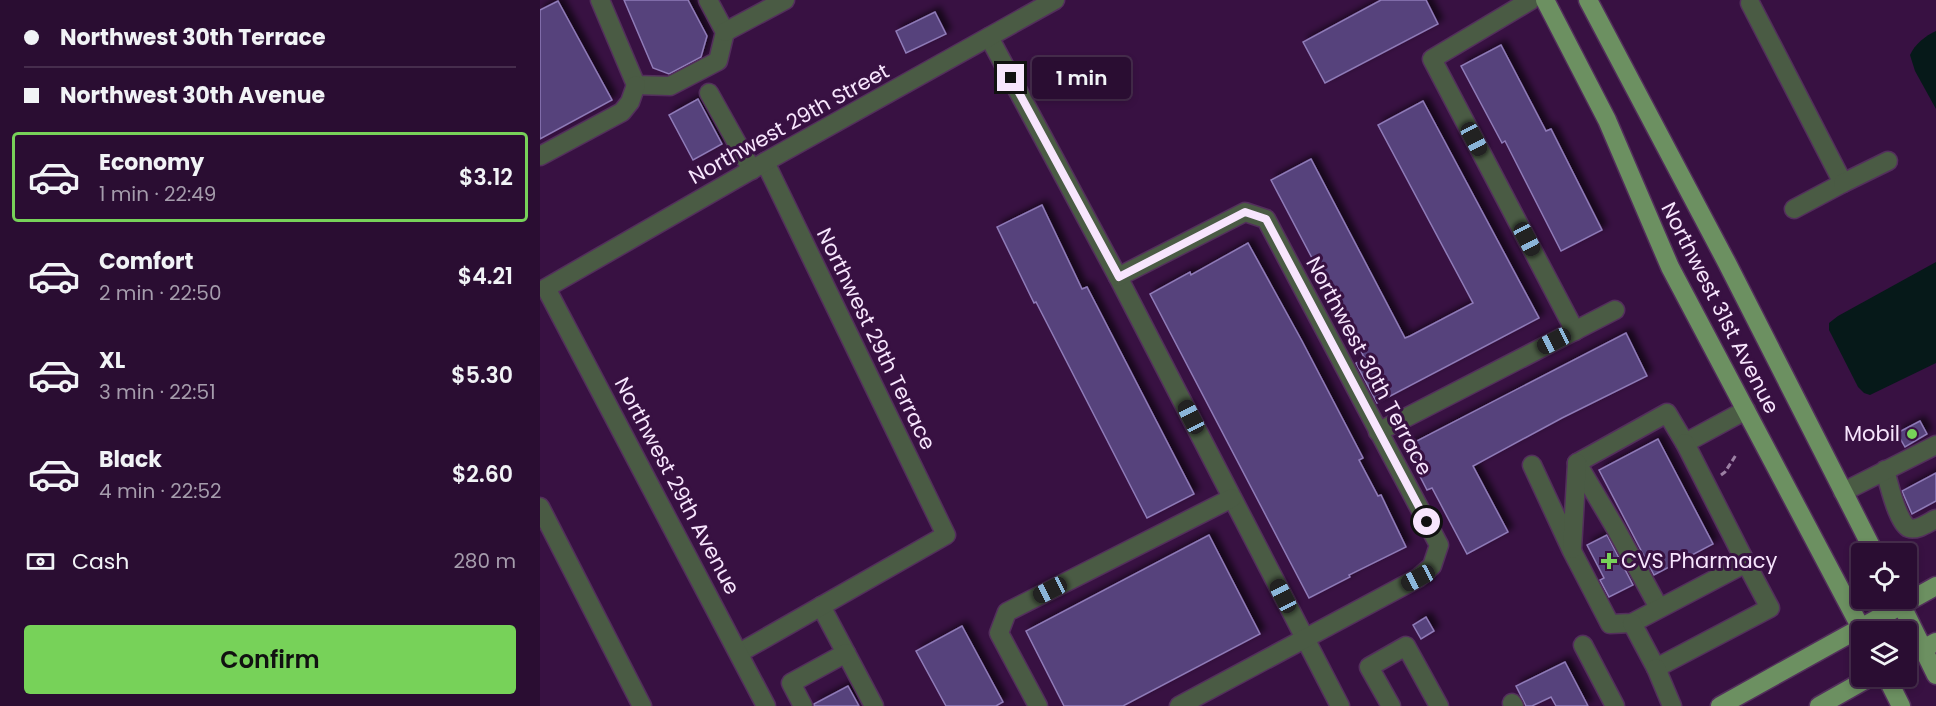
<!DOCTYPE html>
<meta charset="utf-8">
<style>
body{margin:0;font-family:Poppins,sans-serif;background:#361b3e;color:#f1f3f6;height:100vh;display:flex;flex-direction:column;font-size:22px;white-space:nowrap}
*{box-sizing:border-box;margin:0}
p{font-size:20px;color:#a59cac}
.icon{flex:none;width:33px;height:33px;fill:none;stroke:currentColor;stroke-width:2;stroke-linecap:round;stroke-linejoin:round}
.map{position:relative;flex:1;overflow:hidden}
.details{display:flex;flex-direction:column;background:#2a0d32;width:540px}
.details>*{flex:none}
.top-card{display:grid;align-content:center;height:132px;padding:0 24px;background:#2a0d32}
.fabs{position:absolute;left:1311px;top:543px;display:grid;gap:12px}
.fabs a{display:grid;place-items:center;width:66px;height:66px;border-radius:6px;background:#2a0d32;box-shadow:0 3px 9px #0003,0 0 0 2px #462d4d;font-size:30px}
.end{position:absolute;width:27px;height:27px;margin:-14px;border:8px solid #f7e5fd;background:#111;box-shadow:0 0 0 3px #111}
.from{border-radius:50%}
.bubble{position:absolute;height:42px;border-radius:6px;background:#2a0d32;box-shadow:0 3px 9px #0003,0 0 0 2px #462d4d;font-size:20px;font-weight:600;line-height:42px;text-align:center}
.car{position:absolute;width:18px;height:36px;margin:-18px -9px;border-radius:8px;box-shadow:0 0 4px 2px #0007;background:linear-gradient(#222 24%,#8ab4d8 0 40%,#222 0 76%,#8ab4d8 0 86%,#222 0)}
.top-card b{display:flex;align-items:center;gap:21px;height:57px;font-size:22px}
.top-card b+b{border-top:2px solid #462d4d}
.top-card i{width:15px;height:15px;background:#f1f3f6}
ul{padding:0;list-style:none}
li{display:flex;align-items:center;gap:18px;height:90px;margin:0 12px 9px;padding:0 12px;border:3px solid transparent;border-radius:6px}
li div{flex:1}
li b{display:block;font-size:22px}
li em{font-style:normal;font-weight:600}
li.selected{border-color:#77d259}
li>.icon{width:54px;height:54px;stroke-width:1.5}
.pay{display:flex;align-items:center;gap:15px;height:66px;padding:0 24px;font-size:22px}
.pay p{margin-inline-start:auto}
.cta{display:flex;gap:12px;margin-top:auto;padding:12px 24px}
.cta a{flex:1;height:69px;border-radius:6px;background:#77d259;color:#111;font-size:24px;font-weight:600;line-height:69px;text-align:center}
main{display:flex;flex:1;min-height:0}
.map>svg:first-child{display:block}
.water{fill:#061919}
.building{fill:#57437c;stroke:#8f7bb8;stroke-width:1.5;filter:url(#shadow)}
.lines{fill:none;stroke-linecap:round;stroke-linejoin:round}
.minor-casing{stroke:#532f5c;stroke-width:21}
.major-casing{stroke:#532f5c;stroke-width:21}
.path{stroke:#9c80a4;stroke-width:3;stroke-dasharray:6 3;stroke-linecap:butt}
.minor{stroke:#4a5b44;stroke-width:18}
.major{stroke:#6c9061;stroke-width:18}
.route{stroke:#f7e5fd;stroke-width:8}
.poi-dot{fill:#77d259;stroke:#381142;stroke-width:2}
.labels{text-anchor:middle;stroke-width:6;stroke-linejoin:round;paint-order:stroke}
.street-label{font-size:21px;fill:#f7e5fd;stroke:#381142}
.poi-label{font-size:21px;fill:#f7e5fd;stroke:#381142;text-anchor:end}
</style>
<main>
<section class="details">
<div class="top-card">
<b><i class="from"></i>Northwest 30th Terrace</b>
<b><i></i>Northwest 30th Avenue</b>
</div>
<ul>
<li class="selected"><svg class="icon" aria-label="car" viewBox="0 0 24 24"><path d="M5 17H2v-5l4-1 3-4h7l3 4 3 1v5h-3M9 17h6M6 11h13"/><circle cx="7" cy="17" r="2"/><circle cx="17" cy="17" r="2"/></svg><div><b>Economy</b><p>1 min · 22:49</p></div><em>$3.12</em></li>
<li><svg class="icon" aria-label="car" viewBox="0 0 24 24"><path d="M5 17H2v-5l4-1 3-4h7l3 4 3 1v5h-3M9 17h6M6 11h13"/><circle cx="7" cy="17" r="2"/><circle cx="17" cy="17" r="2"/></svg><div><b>Comfort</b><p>2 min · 22:50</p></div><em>$4.21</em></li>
<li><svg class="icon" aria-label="car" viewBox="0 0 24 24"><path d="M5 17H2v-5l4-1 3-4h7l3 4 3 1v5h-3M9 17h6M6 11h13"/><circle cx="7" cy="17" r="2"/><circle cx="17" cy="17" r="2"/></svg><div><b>XL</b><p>3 min · 22:51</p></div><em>$5.30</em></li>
<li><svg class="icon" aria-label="car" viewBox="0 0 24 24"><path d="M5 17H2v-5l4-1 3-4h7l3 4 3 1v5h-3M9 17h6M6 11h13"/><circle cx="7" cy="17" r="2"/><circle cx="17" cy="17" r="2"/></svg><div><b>Black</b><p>4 min · 22:52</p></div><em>$2.60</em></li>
</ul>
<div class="pay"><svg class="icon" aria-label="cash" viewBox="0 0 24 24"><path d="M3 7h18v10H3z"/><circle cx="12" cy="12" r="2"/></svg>Cash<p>280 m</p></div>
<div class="cta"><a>Confirm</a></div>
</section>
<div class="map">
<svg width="1396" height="706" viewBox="0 0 1396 706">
<defs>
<filter id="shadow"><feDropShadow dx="5" dy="-5" stdDeviation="3" flood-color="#0009"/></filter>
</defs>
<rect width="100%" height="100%" fill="#381142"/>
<g class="water">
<path d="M1396 31V109L1375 71 1370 55C1375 44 1385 36 1396 31Z"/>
<path d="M1396 262V363L1330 395 1324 393 1318 387 1289 330V323L1298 316Z"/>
</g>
<g class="building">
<path d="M84 0H148L167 36 161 57 129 74 113 68Z"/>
<path d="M841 0H886L898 24 785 83 763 42Z"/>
<path d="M18 1 72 100 0 139V10Z"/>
<path d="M395 12 406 34 366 53 356 31Z"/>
<path d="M961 45 1006 131 1011 129 1062 230 1021 251 965 141 962 143 921 66Z"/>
<path d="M158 99 182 144 153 160 129 115Z"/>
<path d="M883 101 999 318 837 403 816 363 825 359 731 180 771 159 865 338 870 336 933 303 838 125Z"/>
<path d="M502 205 542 289 547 287 654 494 607 518 496 302 494 303 457 227Z"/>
<path d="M708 243 762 341 823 458 819 460 838 496 841 495 866 547 809 575 810 577 769 598 610 294 650 272 651 275Z"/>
<path d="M1086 333 1107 376 1022 418 933 466 968 532 927 554 892 488 887 490 865 447Z"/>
<path d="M1380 421 1387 434 1365 447 1357 433Z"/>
<path d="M1118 439 1173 544 1114 575 1059 470Z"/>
<path d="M1396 473V501L1372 514 1362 491Z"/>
<path d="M669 535 720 634 583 706H524L486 631Z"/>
<path d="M1067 535 1093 585 1069 597 1060 580 1064 578 1047 545Z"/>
<path d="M886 617 894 631 881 639 873 625Z"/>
<path d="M422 626 463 702 456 706H406L376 651Z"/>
<path d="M1025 662 1048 706H1016L1011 697 992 706H986L976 686Z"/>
<path d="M308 686 319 706H274V704Z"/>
</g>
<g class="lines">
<defs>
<g id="minor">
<path d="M60 0 96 85 130 86 178 61 185 32 168 0"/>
<path d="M991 0 892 59 1035 331"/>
<path d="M1210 3 1303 183 1254 209"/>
<path d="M185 32 245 0"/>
<path d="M449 37 578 277 800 706"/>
<path d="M169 93 212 170"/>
<path d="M0 156 82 112 90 102 96 85"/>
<path d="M1303 183 1348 161"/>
<path d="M578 277 705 212 726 219 899 545 892 566 878 578 639 706"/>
<path d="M838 432 1075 310"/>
<path d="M1037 463 1127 413 1145 443 1206 410"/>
<path d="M1037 463 1076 529 1119 608"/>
<path d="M992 465 1032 551 1070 624 1092 623 1206 563 1145 443"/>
<path d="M1345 470C1348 481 1358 524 1369 528 1377 531 1389 522 1396 519"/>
<path d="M1303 492 1396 445"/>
<path d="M0 507 102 706"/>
<path d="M1032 549 1037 463"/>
<path d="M281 606 334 706"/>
<path d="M1092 623 1116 668 1230 608 1206 563"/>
<path d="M1043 645 1075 706"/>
<path d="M199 653 406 535 225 162"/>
<path d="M1116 668 1132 706"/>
<path d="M972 703 974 706"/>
<path d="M226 706 6 288 225 162 515 0"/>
<path d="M263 706 251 683 306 653"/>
<path d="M498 706 459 633 467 612 692 498"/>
<path d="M851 706 829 667 866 646 899 706"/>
</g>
<g id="major">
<path d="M1005 0 1067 120 1130 267 1323 632"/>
<path d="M1048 0 1187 263 1335 554"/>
<path d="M1358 598 1396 675"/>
<path d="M1366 658 1396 642"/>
<path d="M1346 676 1361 706"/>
<path d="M1180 706 1396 586"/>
<path d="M1279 706 1332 676"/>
</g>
</defs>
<use href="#minor" class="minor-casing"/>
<use href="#major" class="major-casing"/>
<path class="path" d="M1181 475 1185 472 1196 455"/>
<use href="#minor" class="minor"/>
<use href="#major" class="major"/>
</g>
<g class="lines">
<path class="route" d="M471 78 579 277 705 212 726 219 887 522"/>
</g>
<g class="poi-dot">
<circle cx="1372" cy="434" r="6"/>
<path d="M1066 552h6v6h6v6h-6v6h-6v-6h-6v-6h6z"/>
</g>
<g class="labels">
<g class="street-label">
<text transform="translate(249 124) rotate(-29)" y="7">Northwest 29th Street</text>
<text transform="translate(1180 308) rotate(63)" y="7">Northwest 31st Avenue</text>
<text transform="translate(336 339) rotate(64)" y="7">Northwest 29th Terrace</text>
<text transform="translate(829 366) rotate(62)" y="7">Northwest 30th Terrace</text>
<text transform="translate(137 486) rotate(62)" y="7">Northwest 29th Avenue</text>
</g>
<g class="poi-label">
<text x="1360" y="441">Mobil</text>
<text x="1081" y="568" text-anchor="start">CVS Pharmacy</text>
</g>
</g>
</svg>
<div class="fabs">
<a><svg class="icon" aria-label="locate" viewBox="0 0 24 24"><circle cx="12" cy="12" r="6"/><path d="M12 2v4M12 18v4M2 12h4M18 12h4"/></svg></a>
<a><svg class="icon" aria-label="layers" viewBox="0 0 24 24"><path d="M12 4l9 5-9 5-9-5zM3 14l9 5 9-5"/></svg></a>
</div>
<i class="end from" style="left:887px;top:522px"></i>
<i class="end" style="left:471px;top:78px"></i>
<div class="bubble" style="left:492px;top:57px;width:99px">1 min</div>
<i class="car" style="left:934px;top:139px;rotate:152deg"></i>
<i class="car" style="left:987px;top:239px;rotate:152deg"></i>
<i class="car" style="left:1014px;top:341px;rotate:243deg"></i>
<i class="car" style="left:651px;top:417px;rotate:333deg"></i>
<i class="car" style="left:878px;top:578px;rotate:242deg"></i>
<i class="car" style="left:510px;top:590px;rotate:243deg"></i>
<i class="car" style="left:743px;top:596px;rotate:333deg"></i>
</div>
</main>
